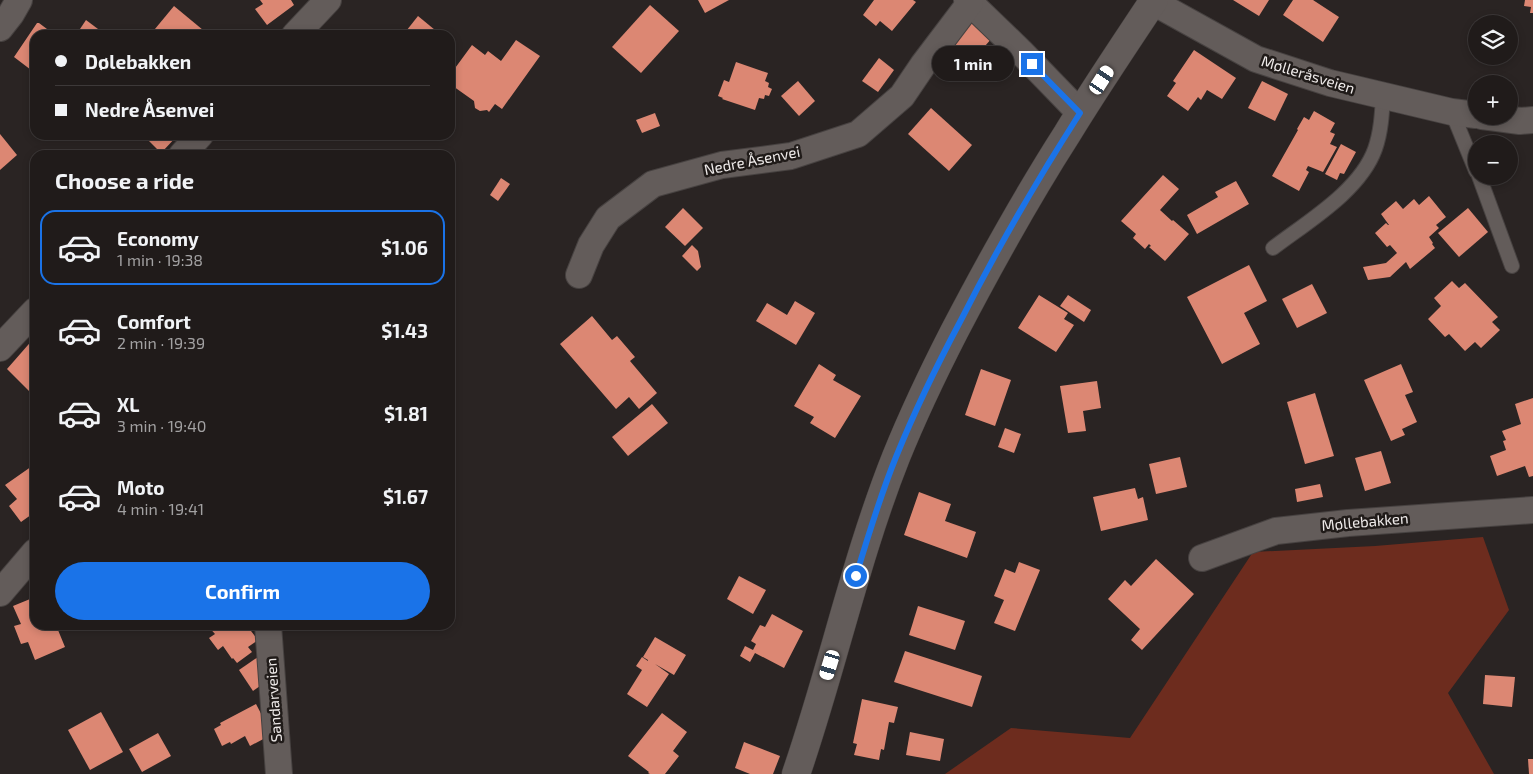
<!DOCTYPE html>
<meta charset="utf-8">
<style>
body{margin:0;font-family:"Exo 2",sans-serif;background:#282423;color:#f1f3f6;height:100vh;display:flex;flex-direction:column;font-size:19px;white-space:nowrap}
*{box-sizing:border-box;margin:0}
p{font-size:16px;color:#a2a1a2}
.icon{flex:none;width:28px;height:28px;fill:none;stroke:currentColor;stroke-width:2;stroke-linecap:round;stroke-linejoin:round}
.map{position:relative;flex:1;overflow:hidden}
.panel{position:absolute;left:30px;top:150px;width:425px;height:480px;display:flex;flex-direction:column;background:#201b1a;border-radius:15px;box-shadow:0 2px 8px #0003,0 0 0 1px #3d3939}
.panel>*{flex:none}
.top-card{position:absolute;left:30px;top:30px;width:425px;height:110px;border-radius:15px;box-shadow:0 2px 8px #0003,0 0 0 1px #3d3939;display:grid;align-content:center;height:110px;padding:0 25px;background:#201b1a}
.buttons{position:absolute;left:1468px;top:15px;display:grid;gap:10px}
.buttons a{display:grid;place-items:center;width:50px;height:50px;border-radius:50%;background:#201b1a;box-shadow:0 2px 8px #0003,0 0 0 1px #3d3939;font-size:25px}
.end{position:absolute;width:22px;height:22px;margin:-11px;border:6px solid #1a73e8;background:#fff;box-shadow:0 0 0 2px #fff}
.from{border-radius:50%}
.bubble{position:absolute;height:35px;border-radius:18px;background:#201b1a;box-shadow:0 2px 8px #0003,0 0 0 1px #3d3939;font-size:16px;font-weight:700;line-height:35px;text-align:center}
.car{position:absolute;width:15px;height:30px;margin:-15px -8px;border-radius:6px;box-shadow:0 0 4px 1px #0007;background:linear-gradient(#fff 24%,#345 0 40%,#fff 0 76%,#345 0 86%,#fff 0)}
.top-card b{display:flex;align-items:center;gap:18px;height:48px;font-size:19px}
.top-card b+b{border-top:1px solid #3d3939}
.top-card i{width:12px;height:12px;background:#f1f3f6}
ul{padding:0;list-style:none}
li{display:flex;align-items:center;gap:15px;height:75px;margin:0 10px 8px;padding:0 15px;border:2px solid transparent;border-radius:15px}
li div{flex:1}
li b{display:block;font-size:19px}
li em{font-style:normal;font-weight:700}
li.active{border-color:#1a73e8}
li>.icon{width:45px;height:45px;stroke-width:1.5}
h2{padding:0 25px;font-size:22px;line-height:60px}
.action{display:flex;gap:10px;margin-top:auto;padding:10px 25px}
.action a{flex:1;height:58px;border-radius:30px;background:#1a73e8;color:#fff;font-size:20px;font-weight:700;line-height:58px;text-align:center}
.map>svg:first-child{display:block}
.green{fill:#6d2c1e}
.building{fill:#dc8773}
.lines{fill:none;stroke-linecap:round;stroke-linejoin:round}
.lane-casing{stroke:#474241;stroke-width:16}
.street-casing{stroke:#474241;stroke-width:28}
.secondary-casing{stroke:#474241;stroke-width:29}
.lane{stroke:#635c5a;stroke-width:14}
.street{stroke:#635c5a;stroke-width:26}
.secondary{stroke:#635c5a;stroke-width:28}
.route{stroke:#1a73e8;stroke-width:6}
.labels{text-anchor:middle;stroke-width:5;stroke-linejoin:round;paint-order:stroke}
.street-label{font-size:15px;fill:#eeeae9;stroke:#201b19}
</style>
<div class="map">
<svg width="1533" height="774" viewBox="0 0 1533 774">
<rect width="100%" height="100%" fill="#2a2423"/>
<path class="green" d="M1483 537 1509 610 1448 693 1494 774H945L1011 728 1130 738 1253 552 1375 546Z"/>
<g class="building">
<path d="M260 0H291L294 5 267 25 255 9 263 4Z"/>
<path d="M698 0H729L705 13Z"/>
<path d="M874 0H913L916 2 892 31 880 21 876 26 863 15Z"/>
<path d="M1233 0H1269L1259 16Z"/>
<path d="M1293 0H1313L1339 17 1323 42 1283 15Z"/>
<path d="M1525 0H1533V13H1530L1531 7 1524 6Z"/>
<path d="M650 5 679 31 641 73 612 47Z"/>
<path d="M174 6 209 35H150Z"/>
<path d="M418 16 435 30 430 35H403Z"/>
<path d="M86 20 106 35H76Z"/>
<path d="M970 20 992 38 957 78 934 59Z"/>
<path d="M37 23H39L55 35H35V73L14 57Z"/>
<path d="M516 40 540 56 502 109 495 104 489 112 487 110 480 111 475 108 474 101 450 84V75L472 45 485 55 488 51 501 61Z"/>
<path d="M1194 50 1236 78 1222 99 1207 90 1201 100 1198 97 1188 111 1167 96 1176 83 1173 81Z"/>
<path d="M879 58 894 70 878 92 862 81Z"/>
<path d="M736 62 768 73 765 81 769 83 768 87 772 89 769 96 765 95 764 99 759 98 755 110 722 99 723 98 718 96 724 80 729 82Z"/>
<path d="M798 81 815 101 799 116 781 96Z"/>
<path d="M1262 81 1288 94 1275 121 1248 108Z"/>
<path d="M931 108 972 145 949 171 908 134Z"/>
<path d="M1314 111 1335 123 1330 132 1335 134 1330 144 1337 147 1323 172 1308 166 1306 170 1309 172 1299 191 1272 176 1298 130 1297 129 1304 117 1309 120Z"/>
<path d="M655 113 660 126 642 133 636 120Z"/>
<path d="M0 134 17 155 0 170Z"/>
<path d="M143 135H178L161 153Z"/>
<path d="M1341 144 1356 152 1344 174 1340 173 1337 180 1325 174Z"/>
<path d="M219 149 226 155H213Z"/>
<path d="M1163 175 1179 189 1160 210 1172 221 1173 220 1189 234 1165 261 1149 247 1151 246 1149 244 1145 249 1133 238 1136 234 1121 221Z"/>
<path d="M501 178 510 184 498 201 490 195Z"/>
<path d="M1236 181 1249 204 1197 234 1187 215 1218 197 1215 192Z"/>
<path d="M1429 196 1446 217 1436 225 1439 228 1429 237 1433 243 1432 244 1435 248 1410 269 1406 262 1390 277 1368 280 1363 267 1386 263 1397 253 1390 245 1387 247 1375 233 1386 223 1388 225H1389L1381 214 1396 201 1403 209 1414 199 1419 205Z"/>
<path d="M683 208 703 228 685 246 665 227Z"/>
<path d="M1468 208 1488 232 1459 257 1438 233Z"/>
<path d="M692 245 698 251 701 267 697 271 682 256Z"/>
<path d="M1249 265 1267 301 1244 313 1260 344 1222 364 1187 297Z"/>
<path d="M1452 281 1459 288 1465 283 1498 317 1492 322 1500 330 1481 348 1475 342 1465 351 1449 334 1445 337 1428 319 1441 306 1434 298Z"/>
<path d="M1312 284 1327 313 1297 328 1282 299Z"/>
<path d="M1039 295 1068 313 1064 319 1074 325 1056 352 1018 328Z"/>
<path d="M1068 295 1091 310 1084 322 1060 306Z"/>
<path d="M795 301 815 313 796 345 756 321 767 303 787 315Z"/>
<path d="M592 316 612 340 617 336 635 357 630 361 657 393 639 409 629 397 616 409 560 344Z"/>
<path d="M35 337V391L32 394 7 369Z"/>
<path d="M819 364 836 375 833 380 861 396 835 438 810 423 814 417 794 406Z"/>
<path d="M1401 364 1413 392 1405 395 1417 422 1402 429 1405 435 1391 441 1364 380Z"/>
<path d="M981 369 1011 380 995 426 965 415Z"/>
<path d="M1097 381 1101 408 1083 411 1086 431 1068 433 1060 386Z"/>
<path d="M1315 393 1334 456 1305 464 1287 402Z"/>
<path d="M1533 398V476L1529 477 1525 466 1497 476 1490 456 1506 450 1503 441 1506 440 1502 431 1521 424 1515 404Z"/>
<path d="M652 404 668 423 628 456 612 437Z"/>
<path d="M1005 428 1021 434 1014 453 998 447Z"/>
<path d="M1381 451 1391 483 1365 491 1355 458Z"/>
<path d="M1180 457 1187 487 1156 494 1149 464Z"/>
<path d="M35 464V512L21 522 9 506 17 499 5 485Z"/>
<path d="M1320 484 1323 497 1297 502 1295 489Z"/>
<path d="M1135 488 1138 499 1143 497 1148 520 1101 531 1093 497Z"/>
<path d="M919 492 951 504 945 521 976 532 967 558 904 535Z"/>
<path d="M1156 559 1194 594 1142 650 1131 640 1140 629 1108 599 1125 580 1131 586Z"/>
<path d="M1019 562 1040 570 1015 631 994 623 1004 600 994 596 1005 569 1015 573Z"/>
<path d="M739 576 766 590 753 614 727 599Z"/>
<path d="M35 597V625H69L58 630 65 647 35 660 28 642 21 644 14 626 21 624 13 606Z"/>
<path d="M918 606 965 621 955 650 909 635Z"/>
<path d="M772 614 803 631 784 668 755 653 750 662 740 656 745 646 753 650 756 644 751 641 760 625 765 627Z"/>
<path d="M207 625H258L251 631 258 640 248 647 252 652 237 663 233 658 232 659 223 646 218 650 209 638 215 634Z"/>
<path d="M655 637 686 655 674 675 655 664 669 674 647 707 627 694 642 670 636 666 642 657 648 661V660L643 657Z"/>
<path d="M905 651 982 676 972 707 894 682Z"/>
<path d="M258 657 267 681 253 691 239 670Z"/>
<path d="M1485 675 1515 677 1512 707 1483 704Z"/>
<path d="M862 699 898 707 894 723 889 722 884 750 881 749 879 760 854 755 857 744 853 743Z"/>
<path d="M256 704 267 725 269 736 250 746 245 736 231 744 230 742 222 746 214 729 221 725 220 723Z"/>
<path d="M101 712 123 752 90 770 68 730Z"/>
<path d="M662 713 687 732 673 751 679 756 665 774H650L648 773 649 772 628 756Z"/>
<path d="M910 732 944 739 940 761 906 755Z"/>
<path d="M158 733 171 756 142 772 129 749Z"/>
<path d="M744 742 780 756 773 774H750L735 768Z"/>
<path d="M1528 759H1533V774H1529Z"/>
</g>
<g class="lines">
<defs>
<g id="lane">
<path d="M1452 112 1476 171"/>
<path d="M1479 176 1512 266"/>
<path d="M1273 248C1307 222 1360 191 1375 149 1381 132 1382 114 1383 96"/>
</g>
<g id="street">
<path d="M967 0 1020 51 1080 113"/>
<path d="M1153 2 1256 59 1330 83 1452 112 1476 115"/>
<path d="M0 28 11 14 19 0"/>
<path d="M295 35 328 0"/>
<path d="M1482 116 1520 121 1533 120"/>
<path d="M182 155 200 135"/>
<path d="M579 275 591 245 608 218 653 184 722 165 791 156 858 134 902 96 923 65 970 3"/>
<path d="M0 348 35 311"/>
<path d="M1202 558 1276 531 1348 523 1533 510"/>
<path d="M0 593 35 552"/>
<path d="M268 625 279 774"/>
</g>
<path id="secondary" d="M796 774C832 670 855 560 896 457 913 415 933 373 954 332 989 265 1026 198 1067 134 1095 88 1125 44 1154 0"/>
</defs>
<use href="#lane" class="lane-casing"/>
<use href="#street" class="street-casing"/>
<use href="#secondary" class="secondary-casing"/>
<use href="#lane" class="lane"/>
<use href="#street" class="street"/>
<use href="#secondary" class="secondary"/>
</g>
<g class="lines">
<path class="route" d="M856 576C868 536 880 496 896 457 915 410 937 365 961 320 997 249 1037 180 1080 113L1032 64"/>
</g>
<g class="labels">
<g class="street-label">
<text transform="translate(1308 75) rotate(17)" y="5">Mølleråsveien</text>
<text transform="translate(752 161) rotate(-11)" y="5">Nedre Åsenvei</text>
<text transform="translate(1365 522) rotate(-5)" y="5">Møllebakken</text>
<text transform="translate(274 700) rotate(-94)" y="5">Sandarveien</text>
</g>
</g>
</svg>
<div class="buttons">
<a><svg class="icon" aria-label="layers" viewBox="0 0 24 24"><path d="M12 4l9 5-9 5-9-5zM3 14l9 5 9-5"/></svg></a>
<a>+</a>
<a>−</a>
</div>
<i class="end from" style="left:856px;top:576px"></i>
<i class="end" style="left:1032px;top:64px"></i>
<div class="bubble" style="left:932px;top:46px;width:82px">1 min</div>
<i class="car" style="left:1102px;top:80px;rotate:33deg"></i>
<i class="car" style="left:830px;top:665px;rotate:197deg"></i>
<div class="top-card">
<b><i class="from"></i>Dølebakken</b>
<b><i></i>Nedre Åsenvei</b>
</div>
<section class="panel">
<h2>Choose a ride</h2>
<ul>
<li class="active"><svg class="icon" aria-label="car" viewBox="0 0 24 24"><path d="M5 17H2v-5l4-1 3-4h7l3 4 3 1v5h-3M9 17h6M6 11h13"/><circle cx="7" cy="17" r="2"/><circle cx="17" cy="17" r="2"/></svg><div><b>Economy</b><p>1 min · 19:38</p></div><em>$1.06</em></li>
<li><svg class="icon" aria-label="car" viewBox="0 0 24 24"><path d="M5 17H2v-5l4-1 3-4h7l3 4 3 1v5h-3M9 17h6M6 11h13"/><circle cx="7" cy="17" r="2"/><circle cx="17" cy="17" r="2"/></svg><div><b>Comfort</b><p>2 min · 19:39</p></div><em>$1.43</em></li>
<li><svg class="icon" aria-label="car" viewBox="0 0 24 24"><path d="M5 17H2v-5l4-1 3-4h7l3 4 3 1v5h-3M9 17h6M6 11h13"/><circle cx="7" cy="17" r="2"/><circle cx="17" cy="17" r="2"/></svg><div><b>XL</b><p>3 min · 19:40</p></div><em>$1.81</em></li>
<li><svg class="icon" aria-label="car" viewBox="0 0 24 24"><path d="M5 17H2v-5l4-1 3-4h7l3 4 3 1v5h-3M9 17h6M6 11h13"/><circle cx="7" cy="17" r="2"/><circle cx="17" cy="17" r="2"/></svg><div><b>Moto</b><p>4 min · 19:41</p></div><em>$1.67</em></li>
</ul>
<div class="action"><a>Confirm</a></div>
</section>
</div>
